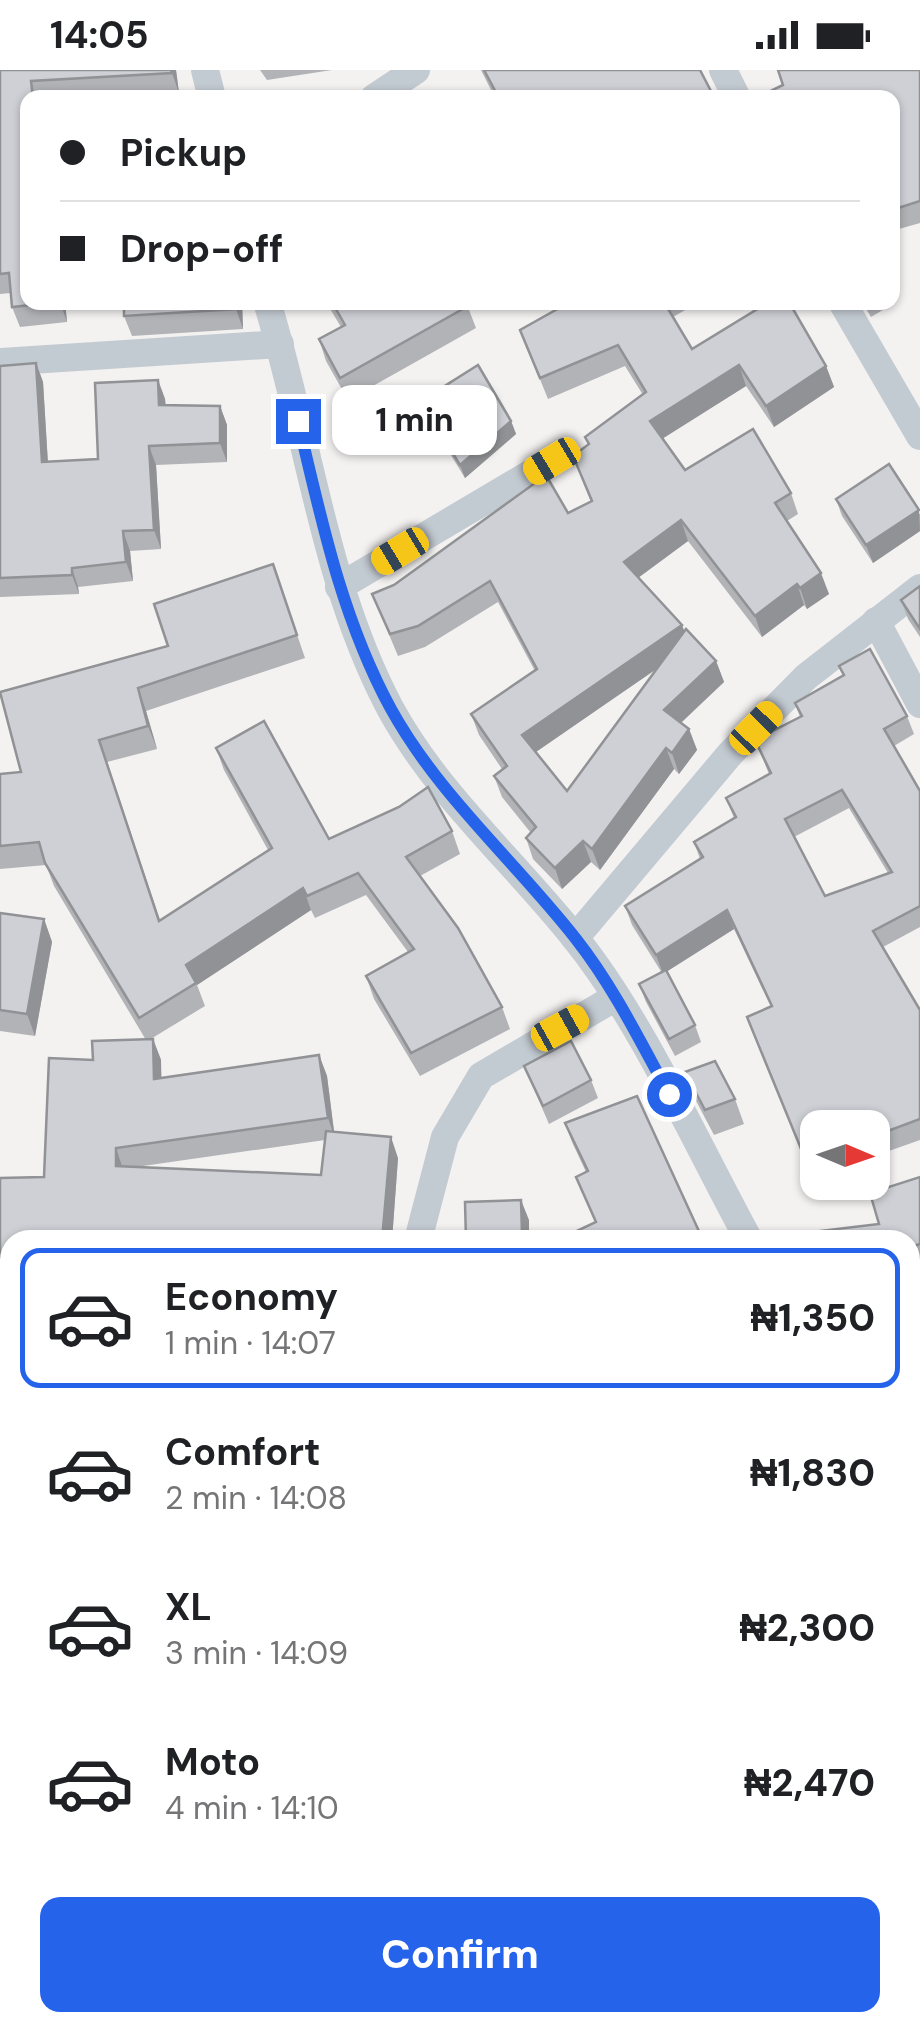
<!DOCTYPE html>
<meta charset="utf-8">
<style>
body{margin:0;font-family:"DM Sans",sans-serif;background:#f6f6f6;color:#202124;height:100vh;display:flex;flex-direction:column;font-size:38px;white-space:nowrap}
*{box-sizing:border-box;margin:0}
p{font-size:32px;color:#757577}
.icon{flex:none;width:55px;height:55px;fill:none;stroke:currentColor;stroke-width:2;stroke-linecap:round;stroke-linejoin:round}
.map{position:relative;flex:1;overflow:hidden}
.side{position:absolute;left:0px;top:1160px;width:920px;height:802px;display:flex;flex-direction:column;background:#fff;border-radius:30px 30px 0 0;box-shadow:0 2px 8px #0004}
.side>*{flex:none}
.top-card{position:absolute;left:20px;top:20px;width:880px;height:220px;border-radius:20px;box-shadow:0 2px 8px #0004;display:grid;align-content:center;height:220px;padding:0 40px;background:#fff}
.needle{width:65px;rotate:92deg}
.tools{position:absolute;left:800px;top:1040px;display:grid;gap:20px}
.tools a{display:grid;place-items:center;width:90px;height:90px;border-radius:20px;background:#fff;box-shadow:0 2px 8px #0004;font-size:50px}
.end{position:absolute;width:45px;height:45px;margin:-22px;border:12px solid #2563eb;background:#fff;box-shadow:0 0 0 5px #fff}
.from{border-radius:50%}
.bubble{position:absolute;height:70px;border-radius:20px;background:#fff;box-shadow:0 2px 8px #0004;font-size:32px;font-weight:800;line-height:70px;text-align:center}
.car{position:absolute;width:30px;height:60px;margin:-30px -15px;border-radius:12px;box-shadow:0 0 8px 2px #0007;background:linear-gradient(#f5c518 24%,#345 0 40%,#f5c518 0 76%,#345 0 86%,#f5c518 0)}
.top-card b{display:flex;align-items:center;gap:35px;height:95px;font-size:38px}
.top-card b+b{border-top:2px solid #e0e0e0}
.top-card i{width:25px;height:25px;background:#202124}
ul{padding:18px 0 0;list-style:none}
li{display:flex;align-items:center;gap:30px;height:140px;margin:0 20px 15px;padding:0 20px;border:5px solid transparent;border-radius:20px}
li div{flex:1}
li b{display:block;font-size:38px}
li em{font-style:normal;font-weight:800}
li.on{border-color:#2563eb}
li>.icon{width:90px;height:90px;stroke-width:1.5}
.primary-button{display:flex;gap:20px;margin-top:auto;padding:20px 40px}
.primary-button a{flex:1;height:115px;border-radius:20px;background:#2563eb;color:#fff;font-size:40px;font-weight:800;line-height:115px;text-align:center}
.status{display:flex;justify-content:space-between;align-items:center;height:70px;padding:0 50px;background:#fff;direction:ltr}
.status svg{height:28px;fill:currentColor}
.map>svg:first-child{display:block}
.lines{fill:none;stroke-linecap:round;stroke-linejoin:round}
.street{stroke:#c3cbd2;stroke-width:28}
.wall{fill:#b1b3b7;fill-rule:evenodd}
.shaded-wall{fill:#909295}
.building{fill:#ced0d5;stroke:#909295;stroke-width:2.5;fill-rule:evenodd}
.route{stroke:#2563eb;stroke-width:12}
</style>
<div class="status"><b>14:05</b><svg viewBox="0 0 49 12"><path d="M0 12V9h3v3zM5 12V6h3v6zM10 12V3h3v9zM15 12V0h3v12zM26 1h20v11H26zM47 4h2v5h-2z"/></svg></div>
<div class="map">
<svg width="920" height="1962" viewBox="0 0 920 1962">
<rect width="100%" height="100%" fill="#f4f1f1"/>
<g class="lines">
<g class="street">
<path d="M205 0 212 28"/>
<path d="M723 0 737 28"/>
<path d="M374 28 416 0"/>
<path d="M267 232C309 368 323 511 390 638 438 726 514 791 575 868 642 951 697 1075 749 1170"/>
<path d="M842 232 920 366"/>
<path d="M0 292 280 274"/>
<path d="M339 517 552 391"/>
<path d="M876 551 920 634"/>
<path d="M575 868 730 684 806 607 920 518"/>
<path d="M418 1170 445 1067 481 1006 616 927"/>
<path d="M0 1314 10 1315"/>
<path d="M910 1602H920"/>
<path d="M0 1662 10 1661"/>
<path d="M395 1952 399 1962"/>
<path d="M524 1952 528 1962"/>
<path d="M459 1962 481 1952"/>
</g>
</g>
<g class="wall">
<path d="M0 0H176L179 23 99 28H28V232H65L67 252 20 257 12 237 11 223 0 224Z"/>
<path d="M260 0H332L267 10Z"/>
<path d="M481 0H700L714 27 495 28Z"/>
<path d="M920 0V153L892 161V28Z"/>
<path d="M242 232 243 259 132 266 124 246Z"/>
<path d="M326 232H466L476 258 348 330 326 291 319 269 341 257Z"/>
<path d="M570 232H699L673 247 692 279 826 296 834 317 774 357 746 316 662 369 685 400 791 423 798 444 787 451 829 524 807 539 804 535 762 567 688 471 638 508 682 555 684 561 716 591 724 612 681 653 689 659 697 680 679 704 674 699 600 800 591 792 562 819 533 789 526 768 531 763 502 727 494 706 502 699 479 665 471 644 535 601 498 532 425 577 398 586 372 524 568 443 591 432 573 386 588 375 585 367 643 325 625 296 548 329 520 260ZM657 598 567 721 536 682Z"/>
<path d="M862 232H892L893 234 871 247Z"/>
<path d="M36 293 43 312 48 392 98 389 158 310 165 329 166 335 220 336 227 355V392L156 395 161 479 130 481 133 511 78 517 79 524 0 527V296Z"/>
<path d="M421 331 511 351 516 364 465 408 426 345Z"/>
<path d="M836 429 920 444V461L873 493 842 446Z"/>
<path d="M273 494 305 588 146 641 157 679 107 692 160 850 268 780 224 700 216 678 329 769 452 761 460 784 420 806 502 937 510 959 420 1006 374 929 366 906 408 882 366 825 315 848 311 840 197 915 205 936 149 970 153 969 161 990V1008L319 985 327 1006 334 1062 398 1088 392 1170H10V1262H8L7 1292H0V1108L44 1107 93 990 146 970 54 816 46 795 0 799V704L21 702 168 576ZM325 1070 321 1105 136 1097Z"/>
<path d="M920 516V567L908 549 901 530Z"/>
<path d="M839 596 907 646 914 664 894 676 920 721V857L883 877 920 940V1070L872 1087V1058H818V1108L813 1110 747 947 771 937 734 859 667 901 695 955 701 972 675 986 646 932 639 914 662 903 632 855 625 836 700 789 694 772 734 748 726 728 769 704 755 670 800 647 795 633 843 606ZM849 738 888 803 825 826 794 767Z"/>
<path d="M0 843 44 849 52 872 35 966 0 961Z"/>
<path d="M524 996 591 1010 598 1028 549 1054Z"/>
<path d="M685 1002 735 1029 744 1054 714 1065 694 1027Z"/>
<path d="M565 1053 703 1170 595 1152 576 1107 586 1102 572 1072Z"/>
<path d="M920 1107V1196L910 1199V1170L879 1154Z"/>
<path d="M920 1208V1385L910 1386V1210Z"/>
<path d="M0 1340H10V1637L0 1616Z"/>
<path d="M910 1388H920V1565L915 1550 916 1542 910 1541Z"/>
<path d="M910 1603H915L918 1611H920V1783L910 1786Z"/>
<path d="M10 1739V1874L3 1862 0 1864V1745Z"/>
<path d="M920 1796V1901L910 1902V1803Z"/>
<path d="M172 1952H333L334 1957 326 1962H166L174 1956Z"/>
</g>
<g class="shaded-wall">
<path d="M171 0H176L179 23 172 3Z"/>
<path d="M60 232H65L67 252Z"/>
<path d="M235 232H242L243 259 236 239Z"/>
<path d="M36 293 43 312 49 412 42 392Z"/>
<path d="M739 295 746 316 657 372 650 351Z"/>
<path d="M826 296 834 317 774 357 766 336Z"/>
<path d="M158 310 165 329 166 354 159 335Z"/>
<path d="M220 336 227 355V392L220 373Z"/>
<path d="M511 351 516 364 465 408 460 395Z"/>
<path d="M149 376 156 395 161 479 154 460Z"/>
<path d="M919 440 920 461 873 493 866 475Z"/>
<path d="M681 450 688 471 631 513 624 492Z"/>
<path d="M123 461 130 481 133 511 126 492Z"/>
<path d="M72 498 78 517 79 524 72 505Z"/>
<path d="M821 503 829 524 807 539 800 518Z"/>
<path d="M797 514 804 535 762 567 755 546Z"/>
<path d="M682 555 690 576 530 686 522 665Z"/>
<path d="M716 591 724 612 672 661 664 640Z"/>
<path d="M138 618 146 641 157 679 148 656Z"/>
<path d="M689 659 697 680 679 704 672 683Z"/>
<path d="M666 678 674 699 600 800 592 779Z"/>
<path d="M583 771 591 792 562 819 555 798Z"/>
<path d="M303 818 311 840 197 915 186 895Z"/>
<path d="M727 840 734 859 663 904 656 885Z"/>
<path d="M44 849 52 872 35 966 27 944Z"/>
<path d="M153 969 161 990 162 1030 154 1009Z"/>
<path d="M319 985 327 1006 335 1069 328 1048Z"/>
<path d="M391 1067 398 1088 392 1170H382Z"/>
<path d="M116 1078 123 1099 116 1096Z"/>
<path d="M521 1130 529 1150V1170L522 1163Z"/>
<path d="M0 1242 8 1262 7 1292 0 1272Z"/>
<path d="M20 1952H46L33 1962H14L12 1958Z"/>
</g>
<g class="building">
<path d="M0 0H171L172 3 31 11 33 28H28V232H58L12 237 9 203 0 204Z"/>
<path d="M484 0H700L714 27 499 28Z"/>
<path d="M778 0H920V131L892 140V28H756L783 15Z"/>
<path d="M124 232H235L236 239 124 246Z"/>
<path d="M332 232H466L468 236 340 308 319 269 345 255Z"/>
<path d="M570 232H664L692 279 769 232H789L826 296 766 336 739 295 650 351 685 400 753 359 791 423 775 433 821 503 800 518 797 514 755 546 681 450 624 492 682 555 522 665 567 721 686 559 716 591 664 640 689 659 672 683 666 678 592 779 583 771 555 798 526 768 536 757 494 706 507 696 471 644 537 599 490 511 418 556 390 564 372 524 394 515 546 405 568 443 592 431 573 386 589 374 585 367 646 322 618 275 540 308 520 260Z"/>
<path d="M36 293 42 392 98 389 95 313 158 310 159 335 220 336V373L149 376 154 460 123 461 126 492 72 498V505L0 508V296Z"/>
<path d="M478 295 511 351 460 395 421 331Z"/>
<path d="M889 394 919 440 866 475 836 429Z"/>
<path d="M273 494 297 565 138 618 148 656 99 670 159 851 272 778 216 678 264 651 329 769 399 737 428 717 452 761 406 787 458 858 502 937 411 983 366 906 414 879 358 803 307 826 303 818 186 895 196 913 139 948 45 793 39 772 0 776V704L21 702 0 622 168 576 154 534Z"/>
<path d="M920 516V559L901 530Z"/>
<path d="M870 579 907 646 884 659 920 721V836L873 861 920 940V1049L872 1067V1058H818V1087L806 1091 747 947 772 936 727 840 656 885 625 836 703 787 694 772 736 747 726 728 771 703 755 670 802 646 795 633 844 605 839 596ZM842 720 892 802 825 826 785 749Z"/>
<path d="M0 843 44 849 27 944 0 940Z"/>
<path d="M666 900 695 955 669 969 639 914Z"/>
<path d="M153 969 154 1009 319 985 328 1048 116 1078V1096L321 1105 326 1061 391 1067 382 1170H10V1242H0V1264V1108L44 1107 49 988 93 990 92 971Z"/>
<path d="M571 971 591 1010 543 1036 524 996Z"/>
<path d="M715 991 735 1029 705 1040 685 1002Z"/>
<path d="M637 1026 703 1170H558L596 1152 576 1107 588 1101 565 1053Z"/>
<path d="M920 1107V1174L910 1177V1170H803V1163L879 1154 870 1123Z"/>
<path d="M521 1130 522 1163H531V1170H466L465 1132Z"/>
<path d="M920 1208V1364L910 1365V1210Z"/>
<path d="M0 1340H10V1624L6 1622 0 1610Z"/>
<path d="M910 1388H920V1551L915 1550 918 1523 910 1522Z"/>
<path d="M910 1603H915V1611H920V1766L913 1764 910 1766Z"/>
<path d="M10 1739V1866L0 1849V1745Z"/>
<path d="M920 1796V1882L910 1883V1803Z"/>
<path d="M10 1904V1952H20L12 1958 16 1962H0V1913Z"/>
<path d="M920 1933V1962H549L548 1952H910V1934Z"/>
<path d="M176 1952H305L290 1962H167L166 1960 177 1954Z"/>
</g>
<g class="lines">
<path class="route" d="M298 351C321 449 342 549 391 639 439 726 515 791 576 869 613 916 640 971 669 1024"/>
</g>
</svg>
<div class="tools">
<a><svg class="needle" viewBox="-14 -14 28 28"><path d="M0-13l5 13h-10z" fill="#e53935"/><path d="M0 13l5-13h-10z" fill="#757577"/></svg></a>
</div>
<i class="end from" style="left:669px;top:1024px"></i>
<i class="end" style="left:298px;top:351px"></i>
<div class="bubble" style="left:332px;top:315px;width:165px">1 min</div>
<i class="car" style="left:552px;top:391px;rotate:239deg"></i>
<i class="car" style="left:400px;top:481px;rotate:239deg"></i>
<i class="car" style="left:756px;top:658px;rotate:44deg"></i>
<i class="car" style="left:560px;top:958px;rotate:61deg"></i>
<div class="top-card">
<b><i class="from"></i>Pickup</b>
<b><i></i>Drop-off</b>
</div>
<section class="side">
<ul>
<li class="on"><svg class="icon" aria-label="car" viewBox="0 0 24 24"><path d="M5 17H2v-5l4-1 3-4h7l3 4 3 1v5h-3M9 17h6M6 11h13"/><circle cx="7" cy="17" r="2"/><circle cx="17" cy="17" r="2"/></svg><div><b>Economy</b><p>1 min · 14:07</p></div><em>₦1,350</em></li>
<li><svg class="icon" aria-label="car" viewBox="0 0 24 24"><path d="M5 17H2v-5l4-1 3-4h7l3 4 3 1v5h-3M9 17h6M6 11h13"/><circle cx="7" cy="17" r="2"/><circle cx="17" cy="17" r="2"/></svg><div><b>Comfort</b><p>2 min · 14:08</p></div><em>₦1,830</em></li>
<li><svg class="icon" aria-label="car" viewBox="0 0 24 24"><path d="M5 17H2v-5l4-1 3-4h7l3 4 3 1v5h-3M9 17h6M6 11h13"/><circle cx="7" cy="17" r="2"/><circle cx="17" cy="17" r="2"/></svg><div><b>XL</b><p>3 min · 14:09</p></div><em>₦2,300</em></li>
<li><svg class="icon" aria-label="car" viewBox="0 0 24 24"><path d="M5 17H2v-5l4-1 3-4h7l3 4 3 1v5h-3M9 17h6M6 11h13"/><circle cx="7" cy="17" r="2"/><circle cx="17" cy="17" r="2"/></svg><div><b>Moto</b><p>4 min · 14:10</p></div><em>₦2,470</em></li>
</ul>
<div class="primary-button"><a>Confirm</a></div>
</section>
</div>
